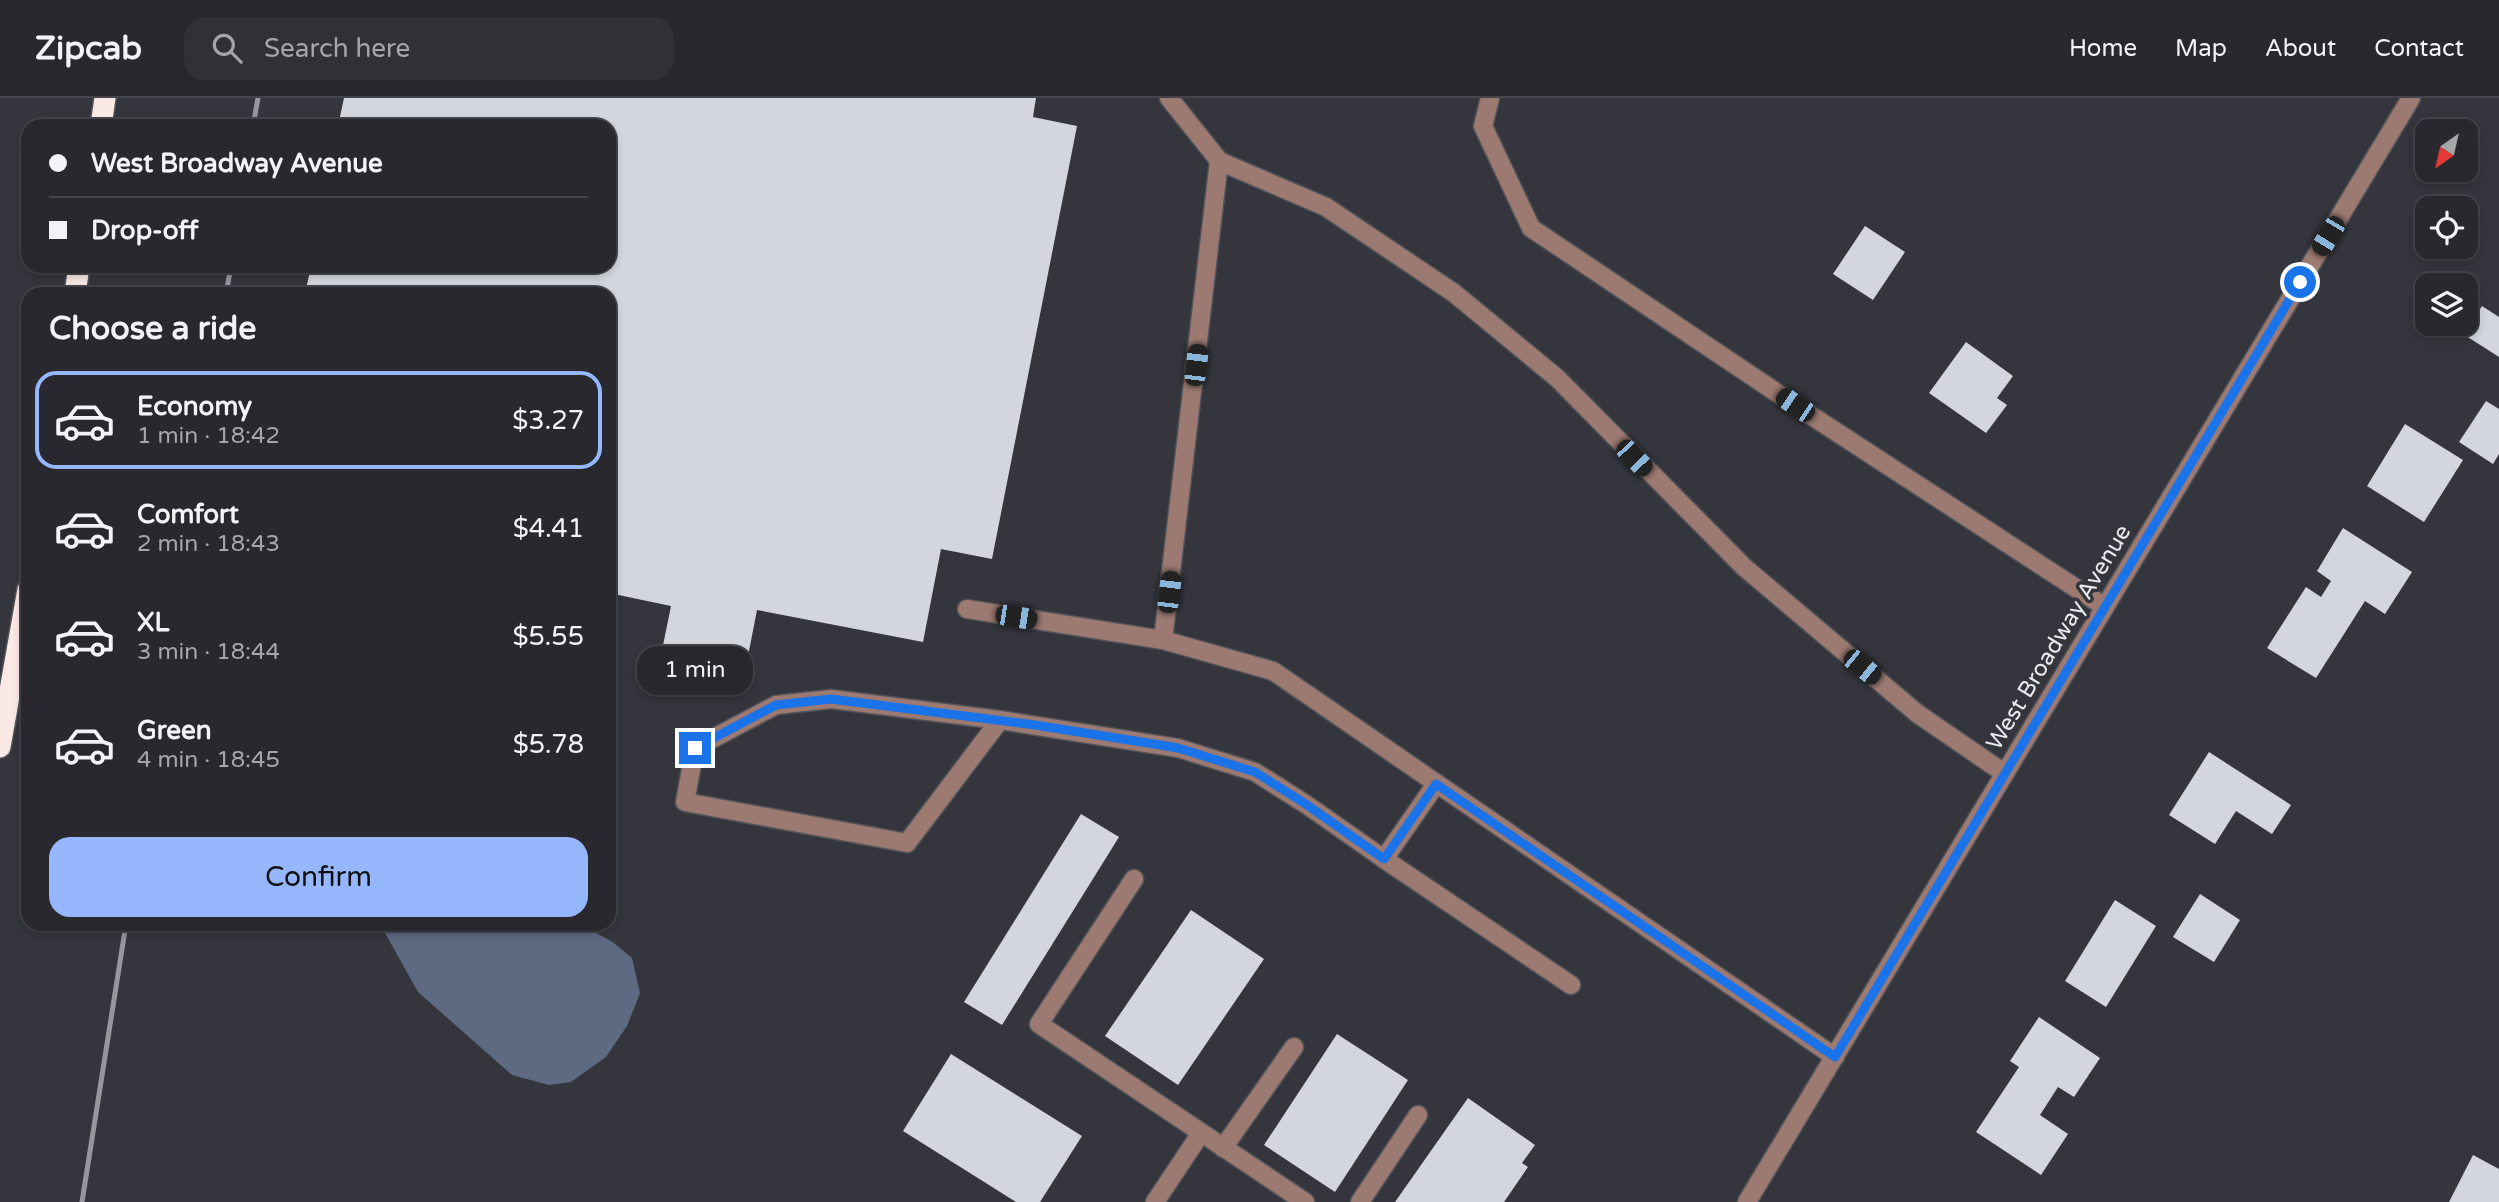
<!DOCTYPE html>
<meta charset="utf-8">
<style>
body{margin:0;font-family:"Varela Round",sans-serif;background:#303036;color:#f1f3f6;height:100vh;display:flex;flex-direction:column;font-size:26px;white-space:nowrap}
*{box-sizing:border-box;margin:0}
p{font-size:23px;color:#a5a6aa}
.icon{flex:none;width:38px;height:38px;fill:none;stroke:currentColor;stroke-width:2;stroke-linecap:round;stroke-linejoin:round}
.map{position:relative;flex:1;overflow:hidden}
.details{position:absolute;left:21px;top:189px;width:595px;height:644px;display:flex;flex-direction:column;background:#28282e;border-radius:21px;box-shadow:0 4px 10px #0003,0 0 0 2px #44444a}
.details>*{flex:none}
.guide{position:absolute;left:21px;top:21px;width:595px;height:154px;border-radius:21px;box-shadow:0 4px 10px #0003,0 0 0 2px #44444a;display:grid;align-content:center;height:154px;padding:0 28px;background:#28282e}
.needle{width:46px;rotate:214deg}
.controls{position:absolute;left:2415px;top:21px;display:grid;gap:14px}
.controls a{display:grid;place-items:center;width:63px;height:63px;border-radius:14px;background:#28282e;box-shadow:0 4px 10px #0003,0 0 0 2px #44444a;font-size:35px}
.end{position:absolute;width:32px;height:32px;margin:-16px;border:9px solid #1a73e8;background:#fff;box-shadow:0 0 0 4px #fff}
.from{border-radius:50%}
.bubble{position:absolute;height:49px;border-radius:21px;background:#28282e;box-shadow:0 4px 10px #0003,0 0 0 2px #44444a;font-size:23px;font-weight:600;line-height:49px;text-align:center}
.car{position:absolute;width:21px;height:42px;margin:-21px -10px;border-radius:9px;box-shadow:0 0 5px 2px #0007;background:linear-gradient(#222 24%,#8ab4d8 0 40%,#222 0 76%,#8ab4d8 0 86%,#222 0)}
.guide b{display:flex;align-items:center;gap:24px;height:66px;font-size:26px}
.guide b+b{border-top:2px solid #44444a}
.guide i{width:18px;height:18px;background:#f1f3f6}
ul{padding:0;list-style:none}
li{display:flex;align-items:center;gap:21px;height:98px;margin:0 14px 10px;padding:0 14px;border:4px solid transparent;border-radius:21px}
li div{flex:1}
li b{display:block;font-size:26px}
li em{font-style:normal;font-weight:600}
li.active{border-color:#96b6fd}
li>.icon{width:63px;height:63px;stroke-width:1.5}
h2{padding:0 28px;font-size:32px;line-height:84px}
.cta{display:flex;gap:14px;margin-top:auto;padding:14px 28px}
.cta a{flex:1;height:80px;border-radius:21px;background:#96b6fd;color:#111;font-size:28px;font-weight:600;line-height:80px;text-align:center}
header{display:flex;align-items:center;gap:42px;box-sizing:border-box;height:98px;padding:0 35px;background:#28282e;border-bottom:2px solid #44444a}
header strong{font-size:33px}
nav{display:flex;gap:38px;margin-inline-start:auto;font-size:24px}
.search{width:490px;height:63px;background:#303036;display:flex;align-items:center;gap:18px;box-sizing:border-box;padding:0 24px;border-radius:21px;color:#a5a6aa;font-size:26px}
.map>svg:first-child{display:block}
.water{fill:#5e6a82}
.building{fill:#d4d6df}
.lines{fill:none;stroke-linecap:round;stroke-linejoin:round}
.minor-casing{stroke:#525359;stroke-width:21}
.highway-casing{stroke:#525359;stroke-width:24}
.minor{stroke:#9c7a72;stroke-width:18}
.highway{stroke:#fbe9e5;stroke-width:21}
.rail{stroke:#96979d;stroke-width:5}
.route{stroke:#1a73e8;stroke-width:9}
.labels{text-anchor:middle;stroke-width:7;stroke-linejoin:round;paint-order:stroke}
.street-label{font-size:23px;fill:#e9eaee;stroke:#35363d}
</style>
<header>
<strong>Zipcab</strong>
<div class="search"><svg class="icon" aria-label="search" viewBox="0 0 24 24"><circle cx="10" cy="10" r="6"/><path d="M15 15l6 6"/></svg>Search here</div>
<nav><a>Home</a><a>Map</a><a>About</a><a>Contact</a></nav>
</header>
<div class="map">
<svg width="2499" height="1104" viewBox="0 0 2499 1104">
<rect width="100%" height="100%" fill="#35363d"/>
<path class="water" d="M380 826H573L586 829 614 845 632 860 640 895 627 928 606 959 571 984 549 987 512 977 418 894Z"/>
<g class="building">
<path d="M344 0H1036L1033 19 1077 28 992 461 941 451 923 544 757 512 743 584 659 567 671 508 609 495V196H305L311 168H609V28H338Z"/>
<path d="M1865 128 1905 154 1873 202 1833 176Z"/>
<path d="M2482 208 2499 219V259L2463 236Z"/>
<path d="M1966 244 2013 278 1997 300 2007 307 1986 335 1929 295Z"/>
<path d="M2486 303 2499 311V356L2493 366 2459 344Z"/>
<path d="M2405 326 2463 362 2424 424 2367 388Z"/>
<path d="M2343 430 2412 474 2385 516 2365 503 2316 580 2267 550 2306 489 2321 499 2331 483 2317 473Z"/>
<path d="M2209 654 2291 707 2272 736 2236 713 2215 746 2169 717Z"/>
<path d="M1081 716 1119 739 1002 927 964 904Z"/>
<path d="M2200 796 2240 822 2214 864 2173 839Z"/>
<path d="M2115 802 2156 828 2106 909 2065 883Z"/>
<path d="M1191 812 1264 861 1178 987 1105 938Z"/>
<path d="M2039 919 2100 960 2074 999 2058 989 2040 1017 2068 1036 2041 1077 1976 1034 2019 969 2010 963Z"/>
<path d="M1337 936 1408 982 1335 1094 1264 1047Z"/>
<path d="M951 956 1082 1038 1040 1104H1016L903 1033Z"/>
<path d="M1468 1000 1535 1047 1522 1065 1528 1069 1504 1104H1395Z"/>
<path d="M2473 1057 2499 1071V1104H2449Z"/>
</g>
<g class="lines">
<defs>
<g id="minor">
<path d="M1169 0 1221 65"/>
<path d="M1490 0 1483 28 1531 130 1795 307 2105 509"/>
<path d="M967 511 1163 542"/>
<path d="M1000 622 907 745 685 704 695 650 776 607 831 601 1000 622 1178 650 1255 674 1307 707 1384 761 1436 686"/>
<path d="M1384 761 1571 887"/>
<path d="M1134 781 1039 926 1305 1104"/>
<path d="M1835 959 1273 573 1163 542 1219 63 1326 109 1454 195 1557 280 1744 469 1918 616 2004 675"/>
<path d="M1223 1050 1294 949"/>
<path d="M1155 1104 1201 1035"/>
<path d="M1360 1104 1418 1017"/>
<path d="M1747 1104 2411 0"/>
</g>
<g id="highway">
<path d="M101 28 105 0"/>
<path d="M75 196 79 168"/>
<path d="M0 649 28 491"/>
</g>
</defs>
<use href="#minor" class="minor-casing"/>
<use href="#highway" class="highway-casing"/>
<use href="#minor" class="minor"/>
<use href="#highway" class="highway"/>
<g class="rail">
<path d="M253 28 258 0"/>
<path d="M226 196 231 168"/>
<path d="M82 1104 126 826"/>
</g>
</g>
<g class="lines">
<path class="route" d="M695 650 776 607 831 601 1035 627 1154 646 1178 650 1255 674 1307 707 1384 761 1436 686 1835 959 2300 184"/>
</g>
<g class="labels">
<g class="street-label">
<text transform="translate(2058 539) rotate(-59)" y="8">West Broadway Avenue</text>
</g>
</g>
</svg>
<div class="controls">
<a><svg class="needle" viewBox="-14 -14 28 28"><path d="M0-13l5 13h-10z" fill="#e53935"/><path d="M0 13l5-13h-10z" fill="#a5a6aa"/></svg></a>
<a><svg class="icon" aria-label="locate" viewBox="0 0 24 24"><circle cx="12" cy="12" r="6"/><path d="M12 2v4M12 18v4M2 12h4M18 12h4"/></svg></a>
<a><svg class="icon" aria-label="layers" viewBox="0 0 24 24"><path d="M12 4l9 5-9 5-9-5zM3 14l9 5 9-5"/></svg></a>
</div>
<i class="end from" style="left:2300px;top:184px"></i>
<i class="end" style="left:695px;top:650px"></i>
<div class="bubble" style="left:637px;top:548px;width:116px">1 min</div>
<i class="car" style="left:2328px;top:138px;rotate:211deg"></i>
<i class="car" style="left:1196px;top:267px;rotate:7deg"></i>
<i class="car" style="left:1795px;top:307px;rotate:304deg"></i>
<i class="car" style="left:1634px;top:360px;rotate:136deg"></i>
<i class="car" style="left:1169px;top:494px;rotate:7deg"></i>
<i class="car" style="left:1016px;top:519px;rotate:99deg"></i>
<i class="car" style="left:1862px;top:569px;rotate:129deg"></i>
<div class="guide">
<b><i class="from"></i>West Broadway Avenue</b>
<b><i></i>Drop-off</b>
</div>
<section class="details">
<h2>Choose a ride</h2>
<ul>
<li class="active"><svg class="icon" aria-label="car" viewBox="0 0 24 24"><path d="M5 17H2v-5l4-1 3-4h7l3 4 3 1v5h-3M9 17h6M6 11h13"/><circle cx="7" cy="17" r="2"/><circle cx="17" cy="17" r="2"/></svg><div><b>Economy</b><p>1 min · 18:42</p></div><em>$3.27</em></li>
<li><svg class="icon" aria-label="car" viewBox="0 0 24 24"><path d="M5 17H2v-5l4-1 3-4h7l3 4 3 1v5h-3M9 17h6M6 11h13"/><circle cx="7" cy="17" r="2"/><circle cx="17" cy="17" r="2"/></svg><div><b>Comfort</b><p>2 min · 18:43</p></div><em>$4.41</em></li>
<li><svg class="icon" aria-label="car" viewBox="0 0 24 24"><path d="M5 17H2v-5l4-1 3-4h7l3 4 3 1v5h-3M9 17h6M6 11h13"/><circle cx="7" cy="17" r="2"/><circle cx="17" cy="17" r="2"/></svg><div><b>XL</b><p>3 min · 18:44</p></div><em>$5.55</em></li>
<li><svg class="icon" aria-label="car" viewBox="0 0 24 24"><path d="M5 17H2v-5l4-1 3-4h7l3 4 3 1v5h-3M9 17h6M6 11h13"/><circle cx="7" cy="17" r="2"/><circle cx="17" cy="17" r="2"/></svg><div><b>Green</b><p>4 min · 18:45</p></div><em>$5.78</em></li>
</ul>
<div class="cta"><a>Confirm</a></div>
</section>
</div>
